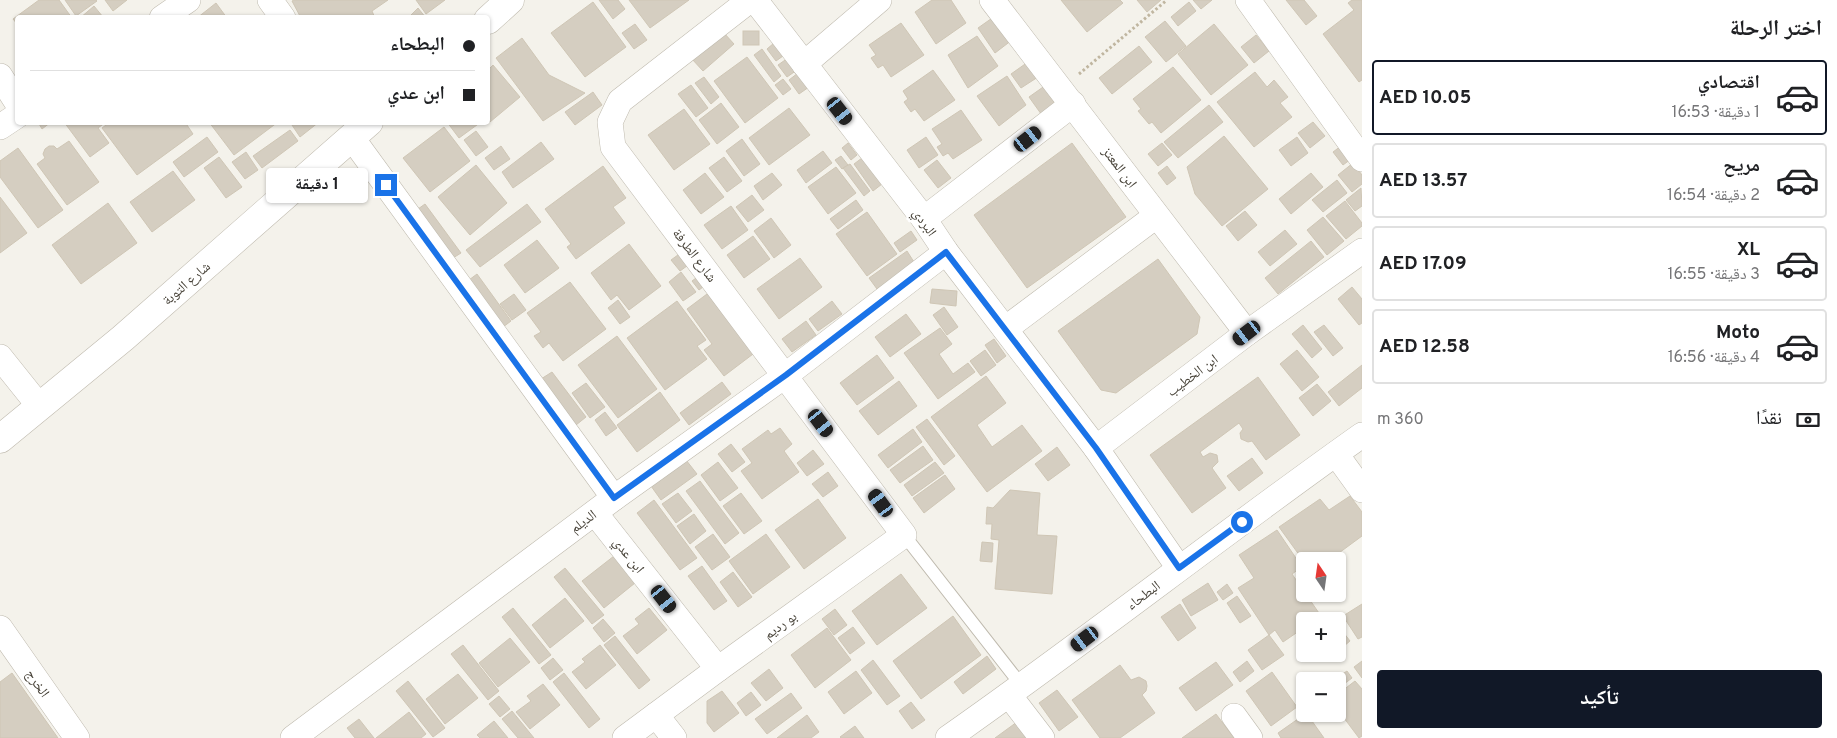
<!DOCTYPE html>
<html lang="ar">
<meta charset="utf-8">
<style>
body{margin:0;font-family:Overpass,"Noto Naskh Arabic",sans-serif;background:#f6f6f6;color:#202124;direction:rtl;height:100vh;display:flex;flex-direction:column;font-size:19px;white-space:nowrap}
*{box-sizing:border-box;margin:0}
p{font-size:16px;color:#757577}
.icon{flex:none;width:28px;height:28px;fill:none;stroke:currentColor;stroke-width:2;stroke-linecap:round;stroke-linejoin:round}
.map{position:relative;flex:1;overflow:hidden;direction:ltr}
.sheet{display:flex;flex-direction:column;background:#fff;width:475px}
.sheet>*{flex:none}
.hud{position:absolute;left:15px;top:15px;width:475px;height:110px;border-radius:5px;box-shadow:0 1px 4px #0004;direction:rtl;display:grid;align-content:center;height:110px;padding:0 15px;background:#fff}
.needle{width:32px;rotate:347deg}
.tools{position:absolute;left:1296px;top:552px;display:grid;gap:10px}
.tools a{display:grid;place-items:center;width:50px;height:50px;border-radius:5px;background:#fff;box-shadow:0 1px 4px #0004;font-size:25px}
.end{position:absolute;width:22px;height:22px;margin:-11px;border:6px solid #1a73e8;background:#fff;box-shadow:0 0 0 2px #fff}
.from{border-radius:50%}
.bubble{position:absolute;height:35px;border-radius:5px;background:#fff;box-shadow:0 1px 4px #0004;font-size:16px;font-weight:700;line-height:35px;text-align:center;direction:rtl}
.car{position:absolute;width:15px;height:30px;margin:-15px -8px;border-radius:6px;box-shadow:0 0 4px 1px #0007;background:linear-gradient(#222 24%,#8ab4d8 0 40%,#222 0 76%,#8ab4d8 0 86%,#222 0)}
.hud b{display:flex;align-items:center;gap:18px;height:48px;font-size:19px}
.hud b+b{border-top:1px solid #e0e0e0}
.hud i{width:12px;height:12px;background:#202124}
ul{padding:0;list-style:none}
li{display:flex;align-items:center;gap:15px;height:75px;margin:0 10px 8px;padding:0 5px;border:2px solid #e0e0e0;border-radius:5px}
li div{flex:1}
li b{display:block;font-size:19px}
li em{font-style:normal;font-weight:700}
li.active{border-color:#111827}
li>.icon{width:45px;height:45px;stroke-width:1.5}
h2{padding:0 15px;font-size:22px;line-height:60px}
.pay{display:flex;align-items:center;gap:12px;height:55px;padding:0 15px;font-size:19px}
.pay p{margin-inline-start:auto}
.primary-button{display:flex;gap:10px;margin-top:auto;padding:10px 15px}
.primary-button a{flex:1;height:58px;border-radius:5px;background:#111827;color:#fff;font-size:20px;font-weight:700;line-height:58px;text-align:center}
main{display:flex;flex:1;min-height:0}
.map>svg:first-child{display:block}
.building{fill:#d5cec1;stroke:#cfc6b5}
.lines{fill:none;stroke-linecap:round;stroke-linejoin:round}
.service-casing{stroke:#bfbaae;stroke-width:14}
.minor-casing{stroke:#bfbaae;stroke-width:26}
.tertiary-casing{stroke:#bfbaae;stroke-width:29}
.path{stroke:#c0b6a0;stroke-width:3;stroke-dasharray:2.5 2.5;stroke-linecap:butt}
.service{stroke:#fff;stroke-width:12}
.minor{stroke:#fff;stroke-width:25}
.tertiary{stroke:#fff;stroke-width:28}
.route{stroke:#1a73e8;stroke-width:6}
.labels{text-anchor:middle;stroke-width:5;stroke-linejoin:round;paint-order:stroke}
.street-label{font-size:14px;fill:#484339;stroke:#fff}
</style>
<main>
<section class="sheet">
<h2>اختر الرحلة</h2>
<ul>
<li class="active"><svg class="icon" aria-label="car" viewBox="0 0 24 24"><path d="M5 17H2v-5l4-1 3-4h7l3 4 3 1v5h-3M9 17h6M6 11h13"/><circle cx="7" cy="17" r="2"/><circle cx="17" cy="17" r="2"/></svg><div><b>اقتصادي</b><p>1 دقيقة · 16:53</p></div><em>AED 10.05</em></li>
<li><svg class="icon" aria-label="car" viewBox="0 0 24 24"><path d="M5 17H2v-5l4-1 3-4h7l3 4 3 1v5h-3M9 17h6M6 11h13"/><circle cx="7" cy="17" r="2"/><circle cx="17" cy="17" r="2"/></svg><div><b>مريح</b><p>2 دقيقة · 16:54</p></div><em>AED 13.57</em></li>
<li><svg class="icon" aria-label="car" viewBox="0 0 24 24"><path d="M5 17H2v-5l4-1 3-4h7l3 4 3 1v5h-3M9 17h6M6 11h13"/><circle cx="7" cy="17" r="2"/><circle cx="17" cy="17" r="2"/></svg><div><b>XL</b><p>3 دقيقة · 16:55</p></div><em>AED 17.09</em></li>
<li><svg class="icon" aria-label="car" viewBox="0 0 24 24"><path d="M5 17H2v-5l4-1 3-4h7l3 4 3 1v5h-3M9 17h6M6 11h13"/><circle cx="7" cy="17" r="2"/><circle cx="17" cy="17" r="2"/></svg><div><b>Moto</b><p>4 دقيقة · 16:56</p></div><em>AED 12.58</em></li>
</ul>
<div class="pay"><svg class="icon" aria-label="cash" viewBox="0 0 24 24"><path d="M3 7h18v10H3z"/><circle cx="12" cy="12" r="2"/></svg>نقدًا<p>360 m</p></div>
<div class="primary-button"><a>تأكيد</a></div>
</section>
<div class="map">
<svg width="1362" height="738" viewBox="0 0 1362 738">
<rect width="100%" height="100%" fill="#f4f2eb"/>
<g class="building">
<path d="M39 0H59L72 18H18V25L13 19Z"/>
<path d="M65 0H96L97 1 76 16Z"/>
<path d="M105 0H127L113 11Z"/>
<path d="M294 0H388L372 11 375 18H301L292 1Z"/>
<path d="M416 0H445L426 14Z"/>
<path d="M599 0H618L625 9 613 19Z"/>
<path d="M629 0H689L650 28Z"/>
<path d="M932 0H951L966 23 936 44 915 12Z"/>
<path d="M1061 0H1120L1123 3 1087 32Z"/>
<path d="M1137 0H1161L1147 12Z"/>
<path d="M1193 0H1212L1201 9Z"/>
<path d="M1286 0H1304L1317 16 1306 25Z"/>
<path d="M1352 0H1362V80L1359 82 1323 34 1354 10 1348 3Z"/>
<path d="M593 2 626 47 585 77 551 33Z"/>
<path d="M1189 2 1196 11 1178 26 1171 17Z"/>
<path d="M216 3 227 18H197Z"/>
<path d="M94 6 103 17 80 18Z"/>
<path d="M418 8 426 18H408Z"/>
<path d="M995 16 1012 40 995 53 978 28Z"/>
<path d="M1165 21 1186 46 1166 62 1145 37Z"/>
<path d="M901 23 924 55 891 77 883 65 878 68 871 58 876 55 869 45Z"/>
<path d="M635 24 647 40 634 49 622 33Z"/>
<path d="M1214 24 1248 65 1211 95 1178 54Z"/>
<rect x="743" y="31" width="16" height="14"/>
<path d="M724 33 734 44 703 71 692 59Z"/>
<path d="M1256 35 1269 51 1254 63 1241 47Z"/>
<path d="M977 36 998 66 968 88 948 55Z"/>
<path d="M522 38 549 75 585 93 543 121 496 58Z"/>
<path d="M774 43 783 56 776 61 767 49Z"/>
<path d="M1139 46 1152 62 1112 94 1099 78Z"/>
<path d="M762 49 781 76 774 82 754 55Z"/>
<path d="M747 57 778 98 745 123 714 81Z"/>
<path d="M788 58 797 70 787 77 778 65Z"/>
<path d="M1028 62 1038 77 1021 88 1011 74Z"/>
<path d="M493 65 520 97 490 122 488 119V70Z"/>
<path d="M1173 67 1201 100 1161 133 1152 122 1149 124 1138 111 1141 109 1133 99Z"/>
<path d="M933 70 955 100 924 121 915 109 911 112 904 102 908 99 903 91Z"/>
<path d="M1255 72 1267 87 1274 80 1288 97 1280 103 1292 117 1254 147 1217 102Z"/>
<path d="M798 73 809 87 799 94 789 80Z"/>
<path d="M1007 76 1026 105 999 126 977 96Z"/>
<path d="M704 77 719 97 711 104 695 83Z"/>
<path d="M783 79 791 89 783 95 775 85Z"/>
<path d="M691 85 708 108 696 117 678 94Z"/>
<path d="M1046 85 1061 106 1044 118 1029 97Z"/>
<path d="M593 92 602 105 575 125 565 112Z"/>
<path d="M721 103 739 127 717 144 699 120Z"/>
<path d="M1209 105 1223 122 1178 158 1164 142Z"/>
<path d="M789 108 810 135 769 165 749 138Z"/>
<path d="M684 109 710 144 674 170 648 135Z"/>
<path d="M961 110 982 140 953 159 948 153 943 156 937 147 942 144 932 129Z"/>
<path d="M38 122H51L42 129Z"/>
<path d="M64 122H106L98 128 109 143 90 157Z"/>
<path d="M110 122H185L193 134 137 175 102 128Z"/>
<path d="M209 122H278L234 155Z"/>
<path d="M290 122H319L300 137Z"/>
<path d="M447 122H481L459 138Z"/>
<path d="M1313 122 1325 136 1310 148 1298 133Z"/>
<path d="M444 127 470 161 430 192 403 158Z"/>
<path d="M290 130 298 141 262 168 253 156Z"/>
<path d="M476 131 488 147 476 156 464 140Z"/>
<path d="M1224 136 1268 189 1222 226 1195 194 1187 167Z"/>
<path d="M207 137 218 152 184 177 173 162Z"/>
<path d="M926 137 938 155 919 168 907 150Z"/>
<path d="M1297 137 1308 153 1291 166 1279 150Z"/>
<path d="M742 139 760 164 744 176 726 151Z"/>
<path d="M69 141 99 182 67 205 37 164 45 158 43 154 45 149 49 146H54L57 149Z"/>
<path d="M541 142 554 159 513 188 502 172Z"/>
<path d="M848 143 857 155 851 160 842 148Z"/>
<path d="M1072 143 1126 217 1027 288 974 215Z"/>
<path d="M1162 143 1172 155 1158 166 1148 154Z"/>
<path d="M501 146 510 159 494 170 485 158Z"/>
<path d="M1341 146 1351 159 1343 165 1333 152Z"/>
<path d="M18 148 63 210 38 228 0 177V161Z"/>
<path d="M823 151 832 163 806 183 797 170Z"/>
<path d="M246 152 258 170 245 179 232 162Z"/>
<path d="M841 156 848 165 842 169 835 160Z"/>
<path d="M219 157 242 187 226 198 204 168Z"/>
<path d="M724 157 742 181 727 192 709 168Z"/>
<path d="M862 158 882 184 873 191 854 164Z"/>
<path d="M937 160 951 178 938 188 924 170Z"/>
<path d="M1353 163 1362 175V184L1352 192 1338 175Z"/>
<path d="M850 164 870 191 864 196 843 168Z"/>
<path d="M476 165 507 203 470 235 438 197Z"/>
<path d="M603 166 626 198 613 207 625 223 576 259 567 247 571 244 545 209Z"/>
<path d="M1167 166 1176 178 1167 185 1158 173Z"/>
<path d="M836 167 856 193 828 214 808 187Z"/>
<path d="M173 171 195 200 152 232 130 202Z"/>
<path d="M705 173 724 197 701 214 683 190Z"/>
<path d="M772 173 782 185 763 200 754 186Z"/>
<path d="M1311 173 1323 187 1291 214 1279 199Z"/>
<path d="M1337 180 1347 193 1323 212 1312 200Z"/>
<path d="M1361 188 1362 206 1355 211 1346 200Z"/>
<path d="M752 195 764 210 748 222 736 207Z"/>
<path d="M0 197 27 233 0 253Z"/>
<path d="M856 200 863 210 838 229 830 219Z"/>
<path d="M1345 201 1362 223V226L1346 239 1326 216Z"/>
<path d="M108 203 137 243 81 284 52 245Z"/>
<path d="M425 204 461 253 453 258 418 209Z"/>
<path d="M527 204 541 222 480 267 466 250Z"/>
<path d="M731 206 748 230 722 249 704 225Z"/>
<path d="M1245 211 1257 225 1238 241 1226 226Z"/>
<path d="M867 212 897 254 867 276 836 234Z"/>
<path d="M1323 217 1344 241 1327 255 1307 230Z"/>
<path d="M771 218 791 245 774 258 754 231Z"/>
<path d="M1285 230 1297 244 1270 266 1258 252Z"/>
<path d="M911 231 917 240 900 252 894 243Z"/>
<path d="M753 236 770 259 744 278 727 255Z"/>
<path d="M537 240 559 268 525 293 504 265Z"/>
<path d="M1311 241 1324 257 1278 294 1265 278Z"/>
<path d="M629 244 661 286 629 310 617 295 611 300 591 273Z"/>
<path d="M907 251 914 262 877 289 869 278Z"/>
<path d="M682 252 691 263 680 271 671 260Z"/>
<path d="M800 258 822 287 779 319 757 289Z"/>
<path d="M1158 259 1200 317 1197 334 1116 393 1101 390 1058 331Z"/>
<path d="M681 272 696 292 683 301 669 282Z"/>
<path d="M704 272 711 281 699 290 692 281Z"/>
<path d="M477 274 511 321 503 327 469 280Z"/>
<path d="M570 282 606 329 563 361 549 343 543 348 534 336 541 332 527 313Z"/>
<path d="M1352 287 1362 299V323L1359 325 1338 299Z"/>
<path d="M715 288 761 348 724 376 704 350 712 344 687 309Z"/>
<path d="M932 289 957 291 956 306 930 303Z"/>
<path d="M514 294 526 310 512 320 500 304Z"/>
<path d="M618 300 630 317 620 324 608 308Z"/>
<path d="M677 301 706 340 697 346 707 359 665 390 627 338Z"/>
<path d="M832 301 842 314 818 331 809 319Z"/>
<path d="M944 307 958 327 947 335 933 315Z"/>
<path d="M906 314 921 334 890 357 875 337Z"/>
<path d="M806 321 816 335 792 352 782 339Z"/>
<path d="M1303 325 1322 349 1312 358 1292 334Z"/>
<path d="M1324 325 1343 348 1333 356 1314 332Z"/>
<path d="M940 328 952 344 939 354 953 374 968 363 975 372 938 399 904 353Z"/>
<path d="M617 336 657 389 618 418 578 365Z"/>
<path d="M994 339 1006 356 997 363 985 345Z"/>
<path d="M985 350 996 365 981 376 970 361Z"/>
<path d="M1297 350 1319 377 1302 391 1280 364Z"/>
<path d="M877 355 894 378 857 405 840 383Z"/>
<path d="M1362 365V388L1339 406 1328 392Z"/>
<path d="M552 372 586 417 576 425 541 379Z"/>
<path d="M986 376 1006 403 977 425 992 447 1022 425 1042 451 987 492 931 417Z"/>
<path d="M1258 377 1300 435 1266 460 1252 441 1248 442 1241 439 1240 433 1243 429 1239 423 1200 452 1203 457 1210 453 1217 455 1218 462 1212 468 1226 488 1192 513 1150 455Z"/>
<path d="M899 381 917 406 878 435 859 411Z"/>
<path d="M722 382 731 394 689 425 680 413Z"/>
<path d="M586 383 605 407 590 418 572 393Z"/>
<path d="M1317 384 1331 401 1313 416 1299 398Z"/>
<path d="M660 392 680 420 637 452 617 425Z"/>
<path d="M605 412 617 428 606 436 595 420Z"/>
<path d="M927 419 955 456 944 465 916 427Z"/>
<path d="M780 428 792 444 784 451 799 472 762 499 741 471 752 463 742 449 768 430 771 434Z"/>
<path d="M913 429 922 442 888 468 878 455Z"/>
<path d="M731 444 745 462 732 472 718 454Z"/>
<path d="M923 446 933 460 900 483 890 470Z"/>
<path d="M1057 447 1070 465 1048 481 1035 464Z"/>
<path d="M813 450 824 464 807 476 797 463Z"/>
<path d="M1252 458 1263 473 1239 491 1227 476Z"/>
<path d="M686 460 697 474 661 500 651 486Z"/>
<path d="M718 462 738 488 720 501 701 475Z"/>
<path d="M935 462 944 473 912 496 904 485Z"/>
<path d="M828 472 838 486 823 497 812 484Z"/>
<path d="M945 475 955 489 924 513 913 498Z"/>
<path d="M700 481 739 533 725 544 686 491Z"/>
<path d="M1010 490 1040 493 1037 535 1057 536 1052 594 995 589 999 540 991 539 992 524H986L987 507 993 508Z"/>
<path d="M678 493 692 511 676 523 662 504Z"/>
<path d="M741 493 762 521 744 534 723 506Z"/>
<path d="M1350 496 1362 512V536L1328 561H1305V563L1279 527 1320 499 1329 510Z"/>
<path d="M818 499 846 538 804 569 775 530Z"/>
<path d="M654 500 697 558 680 570 637 513Z"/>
<path d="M694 514 706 531 690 544 677 526Z"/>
<path d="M1277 530 1302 567 1292 574 1321 616 1314 621H1305V627L1283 642 1275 630 1269 635 1238 588 1254 578 1239 555Z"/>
<path d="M713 534 730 557 712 570 695 547Z"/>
<path d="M766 534 790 567 753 594 729 561Z"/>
<path d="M982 542 993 543 992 562 980 561Z"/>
<path d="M614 556 635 583 604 608 582 581Z"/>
<path d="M702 566 727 601 714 610 688 576Z"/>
<path d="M565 568 604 615 592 624 554 577Z"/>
<path d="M733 572 752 597 738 607 720 582Z"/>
<path d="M901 574 927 608 877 645 852 611Z"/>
<path d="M1208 583 1218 600 1191 616 1182 600Z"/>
<path d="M1227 584 1233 593 1223 600 1217 592Z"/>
<path d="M1237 596 1251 616 1240 623 1227 603Z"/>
<path d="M565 598 584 621 550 648 532 625Z"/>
<path d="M1180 604 1196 628 1178 641 1161 617Z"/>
<path d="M1362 604V637L1358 639 1343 616Z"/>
<path d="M513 608 551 655 539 664 502 617Z"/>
<path d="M649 608 667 630 637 654 623 636 639 624 635 619Z"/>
<path d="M835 609 847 625 834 635 822 619Z"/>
<path d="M1329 613 1335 621H1318Z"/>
<path d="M953 616 981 655 921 699 893 661Z"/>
<path d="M603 619 615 633 604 642 593 628Z"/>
<path d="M853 627 865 643 850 654 838 638Z"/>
<path d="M827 628 851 660 815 688 791 655Z"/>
<path d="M1340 628 1350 641 1338 651V630Z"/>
<path d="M1269 635 1284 655 1262 670 1248 650Z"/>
<path d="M615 636 650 680 639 689 604 645Z"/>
<path d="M510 638 530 662 498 687 479 663Z"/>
<path d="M463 645 499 691 488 700 451 654Z"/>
<path d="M600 645 616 665 586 689 572 672 585 662 582 659Z"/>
<path d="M987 656 996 669 963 694 954 682Z"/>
<path d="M553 658 563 670 550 680 541 668Z"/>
<path d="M873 660 900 696 887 705 861 670Z"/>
<path d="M1247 661 1254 671 1240 682 1233 672Z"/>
<path d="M1362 661V678L1354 667Z"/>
<path d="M1216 662 1233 685 1196 711 1179 688Z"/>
<path d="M1120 665 1131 680 1139 677 1146 681 1147 686 1146 691 1142 695 1155 713 1120 738H1100L1072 700Z"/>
<path d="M769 669 783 688 766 701 751 683Z"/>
<path d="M856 671 872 693 844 714 828 692Z"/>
<path d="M1347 671 1352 678 1340 687 1335 679Z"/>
<path d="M1272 672 1297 707 1271 726 1246 691Z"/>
<path d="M12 673 58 738H0V682Z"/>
<path d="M564 673 600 719 589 728 553 682Z"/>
<path d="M458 674 478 698 445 724 426 699Z"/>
<path d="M408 681 445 728 433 737 396 691Z"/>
<path d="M1355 681 1362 689V736L1359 738 1338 710V694Z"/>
<path d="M543 684 560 705 530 729 516 712 531 701 527 696Z"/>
<path d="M1305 686V703L1297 692Z"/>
<path d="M1057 690 1078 717 1059 731 1039 703Z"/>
<path d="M722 691 739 713 714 732 707 723V701Z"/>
<path d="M751 692 761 705 746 716 737 703Z"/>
<path d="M791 693 802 708 767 734 755 719Z"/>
<path d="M499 696 510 709 500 717 489 704Z"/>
<path d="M911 702 925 720 912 729 899 711Z"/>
<path d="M512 711 534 738H518L502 719Z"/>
<path d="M409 712 426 734 421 738H376Z"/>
<path d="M1216 714 1234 738H1182Z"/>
<path d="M1305 714H1307L1324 738H1281L1278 733Z"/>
<path d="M807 715 819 732 811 738H777Z"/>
<path d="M359 719 374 738H355L347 728Z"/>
<path d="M494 721 508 738H480L477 735Z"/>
<path d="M1017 722 1028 738H995Z"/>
<path d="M855 726 864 738H841L840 737Z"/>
</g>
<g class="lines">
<defs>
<path id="service" d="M904 535 1022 686"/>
<g id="minor">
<path d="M270 0 283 18"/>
<path d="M755 0 924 219 946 252 1096 448 1179 568"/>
<path d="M992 0 1247 333"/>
<path d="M1248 0 1362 159"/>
<path d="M162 18 188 0"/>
<path d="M804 64 879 0"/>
<path d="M0 76 18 104"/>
<path d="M0 127 18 115"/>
<path d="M352 138 614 498"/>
<path d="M924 219 1073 104"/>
<path d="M1005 329 1156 216"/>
<path d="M0 357 40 407"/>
<path d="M1096 448 1247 333 1362 251"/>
<path d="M1336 454 1362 490"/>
<path d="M595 513 718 669"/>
<path d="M0 628 77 738"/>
<path d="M1009 695 1042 738"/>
<path d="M656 715 674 738"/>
<path d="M1234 716 1250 738"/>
<path d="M293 738 614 498 786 375 946 252"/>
<path d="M625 738 718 669 904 535 613 147 610 122 620 101 750 0"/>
<path d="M948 738C1088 640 1222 534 1362 435"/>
</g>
<g id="tertiary">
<path d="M488 20 510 0"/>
<path d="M0 439 123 338 369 122"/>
</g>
</defs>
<use href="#service" class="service-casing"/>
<use href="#minor" class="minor-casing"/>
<use href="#tertiary" class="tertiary-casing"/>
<path class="path" d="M1079 74 1167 0"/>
<use href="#service" class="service"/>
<use href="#minor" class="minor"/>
<use href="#tertiary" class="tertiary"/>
</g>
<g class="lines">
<path class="route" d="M386 185 614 498 786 375 946 252 1096 448 1179 568 1242 522"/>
</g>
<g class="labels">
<g class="street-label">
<text transform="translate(1120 167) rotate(53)" y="5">ابن المعتز</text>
<text transform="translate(925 222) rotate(55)" y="5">البردي</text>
<text transform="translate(695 255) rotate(53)" y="5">شارع الطرفة</text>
<text transform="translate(186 283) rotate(-41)" y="5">شارع التوبة</text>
<text transform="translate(1192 375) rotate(-37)" y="5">ابن الخطيب</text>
<text transform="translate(583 521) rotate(-37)" y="5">الديلم</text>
<text transform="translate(629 555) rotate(52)" y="5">ابن عدي</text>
<text transform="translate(1143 595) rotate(-37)" y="5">البطحاء</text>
<text transform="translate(780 625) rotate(-36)" y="5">بو رديم</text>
<text transform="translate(38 683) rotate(55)" y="5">الخرج</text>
</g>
</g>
</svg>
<div class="tools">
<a><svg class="needle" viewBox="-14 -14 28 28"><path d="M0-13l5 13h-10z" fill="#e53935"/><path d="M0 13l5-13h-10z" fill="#757577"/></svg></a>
<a>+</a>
<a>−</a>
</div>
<i class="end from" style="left:1242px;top:522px"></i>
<i class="end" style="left:386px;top:185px"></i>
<div class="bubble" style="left:266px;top:168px;width:102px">1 دقيقة</div>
<i class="car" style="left:840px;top:111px;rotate:142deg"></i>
<i class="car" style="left:1028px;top:139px;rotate:52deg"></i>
<i class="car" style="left:1247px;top:333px;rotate:233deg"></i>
<i class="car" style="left:821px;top:423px;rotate:143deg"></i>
<i class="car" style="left:881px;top:503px;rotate:324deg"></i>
<i class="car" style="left:664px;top:599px;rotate:142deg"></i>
<i class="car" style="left:1085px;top:639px;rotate:233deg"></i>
<div class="hud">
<b><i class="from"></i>البطحاء</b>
<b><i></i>ابن عدي</b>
</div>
</div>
</main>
